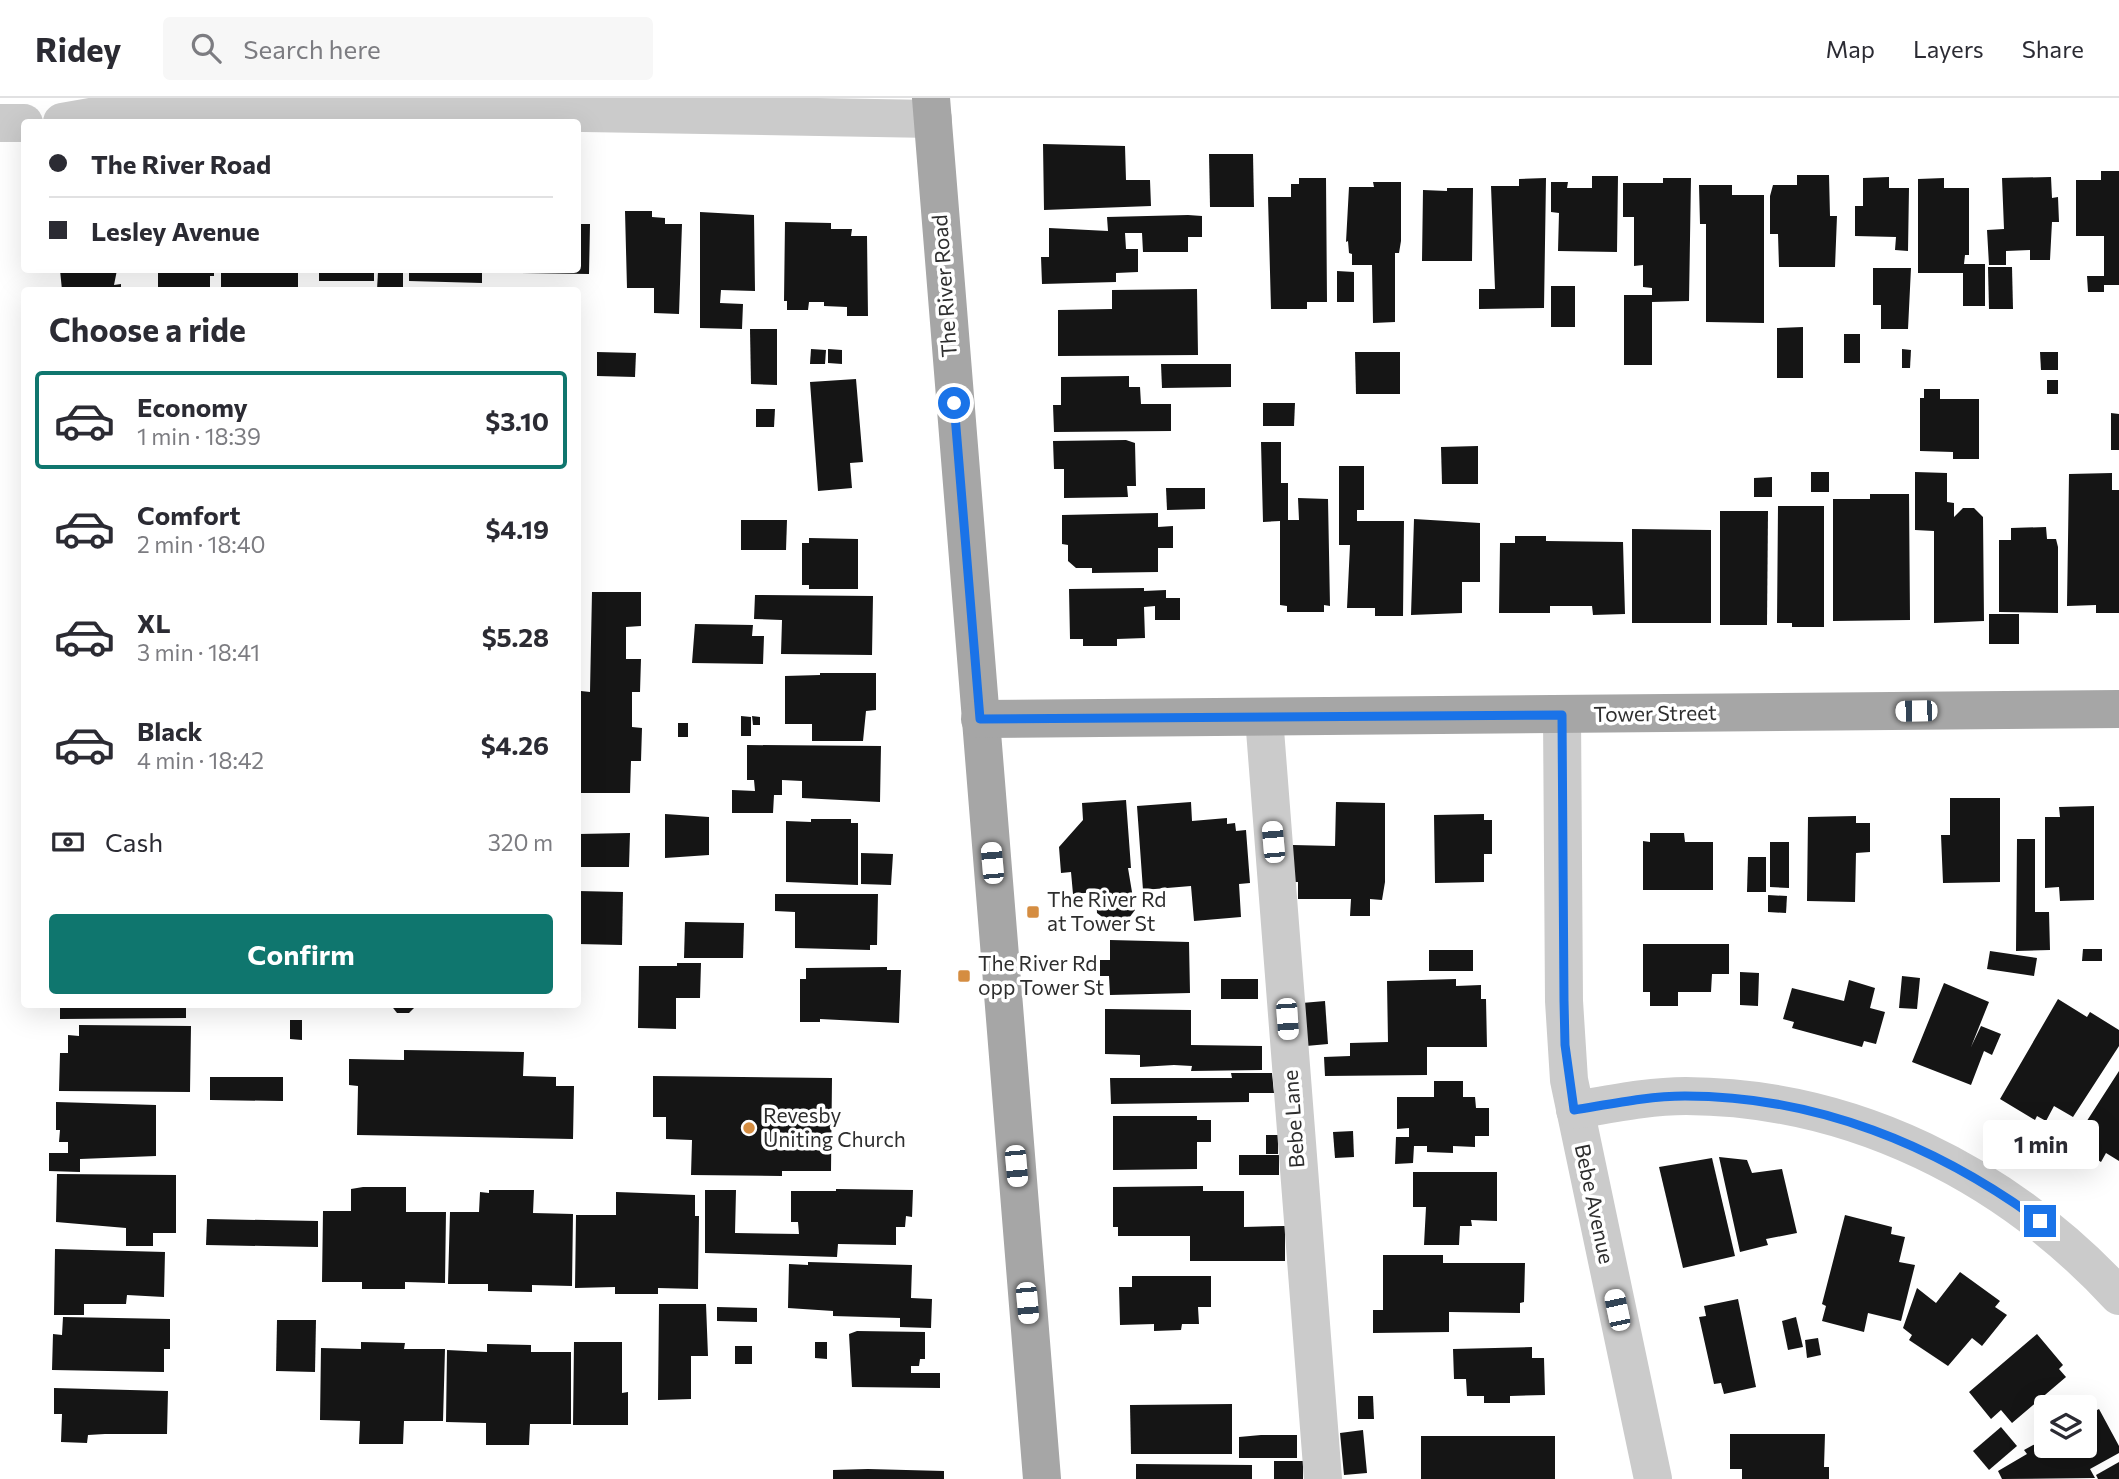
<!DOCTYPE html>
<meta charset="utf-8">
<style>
body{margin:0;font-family:Commissioner,sans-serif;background:#f7f7f7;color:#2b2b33;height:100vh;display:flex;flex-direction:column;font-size:26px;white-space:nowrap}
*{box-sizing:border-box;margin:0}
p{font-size:23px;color:#7c7c81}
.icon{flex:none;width:38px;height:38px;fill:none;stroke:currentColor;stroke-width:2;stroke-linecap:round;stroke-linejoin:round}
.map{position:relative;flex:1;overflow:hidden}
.drawer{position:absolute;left:21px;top:189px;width:560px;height:721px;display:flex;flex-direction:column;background:#fff;border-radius:7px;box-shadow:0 7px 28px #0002}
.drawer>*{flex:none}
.guide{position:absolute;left:21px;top:21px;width:560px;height:154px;border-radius:7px;box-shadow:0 7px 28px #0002;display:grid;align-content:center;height:154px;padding:0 28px;background:#fff}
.buttons{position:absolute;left:2034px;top:1297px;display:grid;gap:14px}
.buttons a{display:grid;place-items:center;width:63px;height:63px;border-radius:7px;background:#fff;box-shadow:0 7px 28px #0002;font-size:35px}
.end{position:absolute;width:32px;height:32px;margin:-16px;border:9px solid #1a73e8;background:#fff;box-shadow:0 0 0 4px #fff}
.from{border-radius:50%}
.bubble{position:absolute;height:49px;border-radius:7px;background:#fff;box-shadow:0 7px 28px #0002;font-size:23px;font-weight:700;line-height:49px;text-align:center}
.car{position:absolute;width:21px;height:42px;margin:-21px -10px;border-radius:9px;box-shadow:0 0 5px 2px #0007;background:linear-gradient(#fff 24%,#345 0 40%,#fff 0 76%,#345 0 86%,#fff 0)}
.guide b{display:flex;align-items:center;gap:24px;height:66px;font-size:26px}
.guide b+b{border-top:2px solid #e1e1e2}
.guide i{width:18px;height:18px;background:#2b2b33}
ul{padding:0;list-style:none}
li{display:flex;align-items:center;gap:21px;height:98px;margin:0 14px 10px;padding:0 14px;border:4px solid transparent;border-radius:7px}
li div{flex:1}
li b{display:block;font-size:26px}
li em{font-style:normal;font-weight:700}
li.selected{border-color:#0f766e}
li>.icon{width:63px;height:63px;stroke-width:1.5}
h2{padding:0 28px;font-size:32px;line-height:84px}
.pay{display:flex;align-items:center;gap:18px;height:77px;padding:0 28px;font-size:26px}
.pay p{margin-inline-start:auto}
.primary-button{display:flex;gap:14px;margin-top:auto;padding:14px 28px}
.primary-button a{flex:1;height:80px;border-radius:7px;background:#0f766e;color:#fff;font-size:28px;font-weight:700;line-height:80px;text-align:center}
header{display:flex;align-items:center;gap:42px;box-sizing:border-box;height:98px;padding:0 35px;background:#fff;border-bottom:2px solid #e1e1e2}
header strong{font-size:33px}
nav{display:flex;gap:38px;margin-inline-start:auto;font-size:24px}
.search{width:490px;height:63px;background:#f7f7f7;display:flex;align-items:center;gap:18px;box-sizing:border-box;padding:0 24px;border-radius:7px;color:#7c7c81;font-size:26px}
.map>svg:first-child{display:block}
.building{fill:#151515}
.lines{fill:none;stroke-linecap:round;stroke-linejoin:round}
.minor{stroke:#cbcbcb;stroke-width:38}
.major{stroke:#a6a6a6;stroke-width:38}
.route{stroke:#1a73e8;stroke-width:9}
.poi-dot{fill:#d58d41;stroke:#fff;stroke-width:2.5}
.labels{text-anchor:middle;stroke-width:7;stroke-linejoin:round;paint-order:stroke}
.street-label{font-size:21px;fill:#2e2e2e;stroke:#fff}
.poi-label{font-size:21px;fill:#2e2e2e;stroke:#fff;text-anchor:start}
</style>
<header>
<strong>Ridey</strong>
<div class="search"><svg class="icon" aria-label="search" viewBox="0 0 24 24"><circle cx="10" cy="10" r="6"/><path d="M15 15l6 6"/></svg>Search here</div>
<nav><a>Map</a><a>Layers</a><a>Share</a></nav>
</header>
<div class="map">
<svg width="2119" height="1381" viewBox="0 0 2119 1381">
<rect width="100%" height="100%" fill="#fff"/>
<g class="building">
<path d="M1043 46 1125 48 1126 82H1150L1151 108 1044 112Z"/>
<path d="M1209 56H1253L1254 109H1210Z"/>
<path d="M2101 73H2119V187H2104V194H2088L2087 178H2104V138H2076V82H2101Z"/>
<path d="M1797 77H1829L1830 118H1837L1835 169H1779L1778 136H1770V98L1773 87H1797Z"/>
<path d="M1592 78H1618L1617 154 1558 153 1559 115 1551 114V84H1568L1567 90H1592Z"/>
<path d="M1889 79V90H1909L1908 153 1895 152 1896 139 1855 138V108H1863V80Z"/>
<path d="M2051 79 2052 100 2058 99 2059 124H2052L2050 162H2030V152L2006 153V167H1989L1987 132 2004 131 2002 80Z"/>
<path d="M1299 80H1326L1327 204H1307V211H1271L1268 99H1291V86H1299Z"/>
<path d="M1546 80 1544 210 1479 211V191H1495L1491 88H1519V81Z"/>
<path d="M1663 80H1691L1689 203 1652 204V267H1624V197H1652V190L1643 189V167L1634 168V119H1623V85H1663Z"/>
<path d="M1944 80V90H1969V157H1965L1964 166H1985V208H1963V175H1918V81Z"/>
<path d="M1373 84H1401V143L1399 155H1395V224L1373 225 1372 167H1352V156L1349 155 1348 143 1346 144 1349 89H1374Z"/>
<path d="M1699 87H1732V97H1764V225L1706 224V126H1700Z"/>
<path d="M1447 90H1473L1472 163H1422L1423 92 1447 93Z"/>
<path d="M625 113H652V119L665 120V126H682L679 216 654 215V190H627Z"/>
<path d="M700 114 754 117 755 193 721 192 720 205 743 206 742 231 700 230Z"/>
<path d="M1188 117 1202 118V139H1188V154H1143L1142 135H1125L1126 151H1138V174L1116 175V184L1042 186 1041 159H1049V130L1108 133 1107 119Z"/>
<path d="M785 124 831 125V131H852L851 138H867L868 218H847V209L824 208V204H809L808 212H787V203H784Z"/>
<path d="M578 126H590L589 176 521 175V172H578Z"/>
<path d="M1988 169H2012L2013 211H1989Z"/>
<path d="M1873 170H1911L1908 231H1881V207H1873Z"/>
<path d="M60 172H117L114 187 121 186V192H62Z"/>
<path d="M158 172H214V178H210V192H158Z"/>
<rect x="221" y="172" width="77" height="20"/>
<rect x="319" y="172" width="55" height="11"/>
<path d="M409 172H482V185L409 183Z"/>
<path d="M1337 173 1354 174V204H1337Z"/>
<path d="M378 174H403V192H377Z"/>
<rect x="1551" y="188" width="24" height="41"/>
<path d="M1197 191 1198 257 1058 258V212L1112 211V192Z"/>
<path d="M1803 229V280H1777V230Z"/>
<path d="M750 231H777V287L751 286Z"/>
<rect x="1844" y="236" width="16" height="29"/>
<path d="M811 251 826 252 825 266H810Z"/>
<path d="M828 251 842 252V266L828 265Z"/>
<path d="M1902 251 1911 252 1910 270H1902Z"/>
<path d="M597 254 636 255 635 279 597 278Z"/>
<path d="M1355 254H1400V296H1356Z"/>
<path d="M2040 254H2058V272H2041Z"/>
<path d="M1161 266H1231V289L1162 290Z"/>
<path d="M1129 278V289H1140L1141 306H1171V333L1054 334 1053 307H1061V279Z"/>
<path d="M856 281 863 364 850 365 852 390 818 393 810 284Z"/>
<rect x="2047" y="282" width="11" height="14"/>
<path d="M1924 291H1940V301H1979V361H1953V354L1920 353V300H1924Z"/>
<path d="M1263 305H1295L1294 328H1263Z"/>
<path d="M756 311H775L774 329H756Z"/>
<path d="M2111 315 2119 316V352H2111Z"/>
<path d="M1126 342 1135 345 1136 388H1127L1128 399 1064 400V371H1054L1053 343Z"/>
<path d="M1261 344H1281V385H1288V422H1299L1298 400 1328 401 1330 508 1324 507V514H1287V508L1280 507V423L1263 424Z"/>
<path d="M1478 348V386H1442L1441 349Z"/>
<path d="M1339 368H1364V412H1357V423H1404L1403 518H1375V510H1347L1350 447H1339Z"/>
<rect x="1811" y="374" width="18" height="20"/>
<path d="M1915 374 1947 375V404L1954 405V419L1963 410H1974L1983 419 1984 523 1934 525V433L1915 432Z"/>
<path d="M2112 375V392H2119V515H2096V507L2067 508 2069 376Z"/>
<path d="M1772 379V399H1754V380Z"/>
<path d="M1166 390H1205V411L1167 412Z"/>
<path d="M1870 396H1909L1910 522 1833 523V401H1870Z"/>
<path d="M1778 408H1824V529H1792V525H1777Z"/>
<path d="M1720 413H1768L1767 527H1720Z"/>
<path d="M1158 415V429L1173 428V450H1158V474L1092 475V470H1076L1068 463V447L1062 446V417Z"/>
<path d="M1414 421 1480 425V484H1462V515L1411 517Z"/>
<path d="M741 422H787L786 452H741Z"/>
<path d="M2046 429 2047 441H2056L2058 449V515L1999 514V442H2011V430Z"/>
<path d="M1632 431 1711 432V525H1632Z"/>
<path d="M1515 438H1546V443L1623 444 1625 516 1593 517 1592 508H1550V515H1499L1500 445H1515Z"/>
<path d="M809 440 858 441V491H809V487H802V445H809Z"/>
<path d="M1144 490V493L1166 492V500H1180V522H1155V508L1144 509 1145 540 1117 541V548H1083V541H1070L1069 491Z"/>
<path d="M592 494H641V528L626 529V561H641L640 594H632V629L642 630 641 663H631L630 695H580L581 593 590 594Z"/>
<path d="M755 497 873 498 872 557 781 556 782 522 754 521Z"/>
<rect x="1989" y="516" width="30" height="30"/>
<path d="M695 526 753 527 752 538H764L763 566 692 565Z"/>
<path d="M820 575H876V612L866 613 863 643H812V626H785V578L820 577Z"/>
<path d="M741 618 751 619V638H741Z"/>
<path d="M752 618 760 619V627H753Z"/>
<rect x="678" y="625" width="10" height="14"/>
<path d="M747 647 881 648 880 704 802 700V683L782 682V697H774L773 715H732V692L755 693 754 682H747Z"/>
<path d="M1950 700H2000V784L1943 785 1941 737H1950Z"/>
<path d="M1126 702 1131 770H1128L1135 812 1129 820 1105 821 1097 815 1096 794 1073 796 1071 774 1061 775 1059 749 1083 722 1082 705Z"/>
<path d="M1191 704 1192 723 1227 720V726L1235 725 1236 733 1246 732 1250 785 1239 786 1241 819 1194 823 1191 788 1143 792 1137 708Z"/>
<path d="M1336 704 1385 705V784L1382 802 1370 801V818H1350L1351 801H1298V784H1293V747L1335 748Z"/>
<path d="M2094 708V802L2060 803 2059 789 2045 790V719H2060L2059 709Z"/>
<path d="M665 716 709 719V757L665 760Z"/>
<path d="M1484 716V722H1492V756H1484V784L1435 785 1434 717Z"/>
<path d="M1856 718V725H1870V754L1856 755 1855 804 1807 803 1808 719Z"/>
<path d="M811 721H851V725H858V787L786 784V723L811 724Z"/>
<path d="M630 735 629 769H578L579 736Z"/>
<path d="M1650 735H1684L1685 744H1713V792H1643V743L1650 744Z"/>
<path d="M2017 741H2035V814H2049L2050 852 2016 853Z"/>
<path d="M1770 744H1789V790L1770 789Z"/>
<path d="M861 755 893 756 891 787 861 786Z"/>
<path d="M1748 759H1766V794H1747Z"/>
<path d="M578 793 623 794 622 847 578 846Z"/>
<path d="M775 796H878L877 847H870V852L795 850V814L775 813Z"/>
<path d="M1768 797 1787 798 1786 815 1768 814Z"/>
<path d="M685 824 744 825 743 860H684Z"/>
<path d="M1110 842 1189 844 1190 895 1110 897 1109 878H1100V862H1110Z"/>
<path d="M1643 846H1729V876H1712L1711 894H1678V908H1650V894H1643Z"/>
<path d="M2083 851H2102V863H2082Z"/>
<rect x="1429" y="852" width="44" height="21"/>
<path d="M1990 853 2037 860 2034 878 1987 871Z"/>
<path d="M677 865H701L700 900H676V931L638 930 639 868H677Z"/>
<path d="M887 869V872H901L899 925 820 921V924H800V881H806V870Z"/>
<path d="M1740 874 1759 875 1758 908 1740 907Z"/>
<path d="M1902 878 1920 880 1917 911 1899 910Z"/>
<rect x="1221" y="881" width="37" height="20"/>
<path d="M1456 881V888L1481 887V901H1486L1487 949H1427V977L1325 978 1324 959 1350 958V945L1388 944 1387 883Z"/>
<path d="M1849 882 1875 890 1870 910 1885 914 1876 946 1864 943 1862 949 1792 930 1794 924 1783 921 1792 890 1844 903Z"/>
<path d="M1944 885 1989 904 1971 949 1981 928 2001 936 1992 957 1984 953 1971 987 1912 964Z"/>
<path d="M2058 901 2087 919 2090 914 2119 932V948L2073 1019 2054 1008 2046 1023 2037 1018 2035 1022 2000 1001Z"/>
<path d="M1325 903 1328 946 1306 948 1302 905Z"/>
<path d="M60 906H186V920L60 921Z"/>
<path d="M390 906H418L409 915H397Z"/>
<path d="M1105 911 1191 912V947L1262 948V972L1191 973 1192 968 1174 967 1140 969V957L1105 956Z"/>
<path d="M290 922H302V942L290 941Z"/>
<path d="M79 927 191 928 190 994 59 993 60 955H68V937L79 938Z"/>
<path d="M404 952 524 954 523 978 556 979V988H574L573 1041 357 1037 358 988 349 987V961L404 962Z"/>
<path d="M2119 973V1063L2106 1055 2101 1064 2072 1046Z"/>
<path d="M1231 975H1272L1274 995H1249V1004L1111 1006 1110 980H1232Z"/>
<path d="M653 978 832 980 831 1073H782V1078L691 1077 692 1042 666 1041V1019H653Z"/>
<path d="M210 979H283V1003L210 1002Z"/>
<path d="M1434 983H1463V999H1475L1476 1010H1489V1038H1475V1049L1453 1048V1055L1427 1054V1048H1414L1413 1065 1395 1066 1396 1039H1409V1030L1397 1031V999H1434Z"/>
<path d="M56 1004 156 1007V1058L80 1061V1074L49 1073V1055H68V1044H59L60 1032H56Z"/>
<path d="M1113 1018H1197V1022H1211V1044H1197V1071L1113 1072Z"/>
<path d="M1353 1033 1354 1059 1335 1060 1333 1034Z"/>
<rect x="1266" y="1037" width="12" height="19"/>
<rect x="1239" y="1057" width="40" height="20"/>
<path d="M1719 1059 1747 1062 1752 1075 1782 1071 1797 1135 1766 1141 1768 1147 1740 1154Z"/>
<path d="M1712 1060 1735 1158 1683 1170 1659 1069Z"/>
<path d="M1413 1074H1497V1123L1471 1122 1472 1128H1460L1459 1147H1424L1426 1109H1413Z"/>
<path d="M57 1076 176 1077V1135H153V1148H126V1130L56 1124Z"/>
<path d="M1203 1088V1093H1244V1129L1285 1128V1163H1190V1138H1118V1129H1113V1089Z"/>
<path d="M363 1089H406V1114H446L445 1185 405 1184V1191H362V1184H322L323 1113H351V1091Z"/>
<path d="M836 1091 913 1092 912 1119 906 1118 905 1129H896V1147L838 1146 837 1159 705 1155V1092H736L735 1135 799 1136 798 1124H791V1093H836Z"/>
<path d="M489 1092H534L533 1115 573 1116 572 1188 532 1187V1194L488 1193V1186H448L450 1114H479L480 1094 489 1095Z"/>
<path d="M616 1094 695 1097V1118H699L698 1191 658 1190V1196H615V1189L575 1190 576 1117H616Z"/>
<path d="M1845 1117 1892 1129 1891 1136 1905 1139 1899 1164 1915 1167 1901 1223 1868 1215 1864 1234 1822 1223 1826 1208 1822 1206Z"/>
<path d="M207 1121 318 1123V1149L206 1147Z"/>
<path d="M55 1151 165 1154 164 1199 127 1197 126 1206H84V1217H54Z"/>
<path d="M1383 1157H1443V1165H1525L1524 1204 1520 1205V1215L1449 1214V1234L1373 1235V1212H1383Z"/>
<path d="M808 1164 912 1167 911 1200 932 1201 931 1230 900 1229V1220L833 1218V1213L788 1210 789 1166 808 1167Z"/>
<path d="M1960 1174 2000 1203 1995 1209 2007 1217 1982 1248 1972 1240 1948 1268 1909 1242 1912 1237 1903 1230 1917 1190 1936 1205Z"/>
<path d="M1132 1178H1211V1209H1198L1199 1226H1182L1181 1232 1154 1233V1226L1120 1227 1119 1189H1132Z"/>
<path d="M1738 1201 1756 1289 1724 1296 1721 1285 1714 1286 1699 1219 1706 1218 1704 1208Z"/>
<path d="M659 1206H706L708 1258H691V1301L658 1302Z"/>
<path d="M717 1209 757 1210V1224L717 1223Z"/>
<path d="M63 1219 170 1221V1251H164V1274L52 1272 53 1236 62 1237Z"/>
<path d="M1796 1219 1803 1249 1788 1252 1782 1223Z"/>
<path d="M277 1222H316L315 1274 276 1273Z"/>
<path d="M857 1233 925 1234V1261H920L919 1268H911V1275H940V1290L852 1289 849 1236Z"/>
<path d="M2037 1236 2063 1267 2059 1271 2066 1279 2012 1325 2001 1312 1991 1321 1969 1294Z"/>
<path d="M1818 1240 1821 1257 1807 1260 1805 1242Z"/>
<path d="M361 1244 405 1245 404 1251H445L443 1323H404L403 1346H359L360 1323 320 1322 321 1250 361 1251Z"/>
<path d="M574 1244H622V1295L628 1294V1327H573Z"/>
<path d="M815 1244H827V1261L815 1260Z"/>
<path d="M487 1246 531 1247V1254H571V1326H530L529 1347H486V1325L446 1324 447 1252 487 1254Z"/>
<rect x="735" y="1248" width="17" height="18"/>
<path d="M1532 1249V1260H1544L1545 1297 1510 1298V1305H1484V1298H1467L1466 1281H1454L1453 1251Z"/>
<path d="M54 1290 168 1293 167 1336H105L88 1337 87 1345 61 1344 62 1316H54Z"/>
<path d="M1358 1298H1373L1374 1321H1358Z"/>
<path d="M1232 1306V1356H1131L1130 1307Z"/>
<path d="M2099 1311 2119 1348V1355L2090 1371 2095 1380 2002 1381 1998 1373 2027 1356 2024 1352 2046 1340V1348H2084V1319Z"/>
<path d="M2001 1329 2017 1348 1989 1372 1973 1353Z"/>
<path d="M1363 1332 1367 1375 1344 1377 1340 1335Z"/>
<path d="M1730 1336H1825L1824 1369H1829V1381H1742V1371H1730Z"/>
<path d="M1261 1337H1297V1360H1239V1339Z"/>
<rect x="1421" y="1338" width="134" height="43"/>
<rect x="1274" y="1363" width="29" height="18"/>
<path d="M2119 1364V1381H2098L2096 1377Z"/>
<path d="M1136 1366 1252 1367V1381H1136Z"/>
<path d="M868 1371 944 1373V1381H833V1372Z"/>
</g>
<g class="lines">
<g class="minor">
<path d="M62 24 141 10 237 9 933 21"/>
<path d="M0 25H24"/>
<path d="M1562 617 1564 903 1569 982 1653 1381"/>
<path d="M1264 619 1323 1381"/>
<path d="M1575 1012C1611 1006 1649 998 1686 998 1853 999 2006 1076 2119 1198"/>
</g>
<g class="major">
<path d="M931 0 1042 1381"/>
<path d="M980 621 2119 611"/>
</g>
</g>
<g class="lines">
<path class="route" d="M954 305 980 621 1562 617 1564 903 1565 947 1574 1012C1611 1006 1648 998 1685 998 1816 998 1936 1047 2040 1123"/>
</g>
<g class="poi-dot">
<rect x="1026" y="807" width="14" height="14" rx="3.5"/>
<rect x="957" y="871" width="14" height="14" rx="3.5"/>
<circle cx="749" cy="1030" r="7"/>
</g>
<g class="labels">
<g class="street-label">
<text transform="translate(945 188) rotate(-94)" y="7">The River Road</text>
<text transform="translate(1655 616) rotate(-1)" y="7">Tower Street</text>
<text transform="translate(1294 1021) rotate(-94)" y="7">Bebe Lane</text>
<text transform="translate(1594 1106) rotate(78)" y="7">Bebe Avenue</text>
</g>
<g class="poi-label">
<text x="1047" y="809">The River Rd<tspan x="1047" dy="24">at Tower St</tspan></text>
<text x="978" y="873">The River Rd<tspan x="978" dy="24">opp Tower St</tspan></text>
<text x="763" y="1025">Revesby<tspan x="763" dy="24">Uniting Church</tspan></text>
</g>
</g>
</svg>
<div class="buttons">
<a><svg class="icon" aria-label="layers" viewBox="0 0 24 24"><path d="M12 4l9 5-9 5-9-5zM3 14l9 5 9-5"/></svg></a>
</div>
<i class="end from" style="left:954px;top:305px"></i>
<i class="end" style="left:2040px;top:1123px"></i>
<div class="bubble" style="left:1983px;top:1022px;width:116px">1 min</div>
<i class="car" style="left:1916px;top:613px;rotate:269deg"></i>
<i class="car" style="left:1273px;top:744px;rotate:355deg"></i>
<i class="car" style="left:992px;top:765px;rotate:355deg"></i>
<i class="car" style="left:1287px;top:921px;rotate:176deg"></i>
<i class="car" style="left:1016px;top:1068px;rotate:175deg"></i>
<i class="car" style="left:1027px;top:1205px;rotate:175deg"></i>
<i class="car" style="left:1617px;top:1212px;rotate:348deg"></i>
<div class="guide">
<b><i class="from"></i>The River Road</b>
<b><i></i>Lesley Avenue</b>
</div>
<section class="drawer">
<h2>Choose a ride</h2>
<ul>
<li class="selected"><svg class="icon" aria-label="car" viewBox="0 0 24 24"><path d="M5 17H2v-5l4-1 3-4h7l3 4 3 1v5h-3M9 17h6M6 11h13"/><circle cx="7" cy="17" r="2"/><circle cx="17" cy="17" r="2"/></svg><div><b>Economy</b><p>1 min · 18:39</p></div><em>$3.10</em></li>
<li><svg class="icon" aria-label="car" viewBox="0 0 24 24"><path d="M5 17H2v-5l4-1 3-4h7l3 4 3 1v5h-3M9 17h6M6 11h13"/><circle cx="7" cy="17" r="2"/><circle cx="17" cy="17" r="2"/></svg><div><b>Comfort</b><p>2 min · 18:40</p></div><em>$4.19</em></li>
<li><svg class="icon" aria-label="car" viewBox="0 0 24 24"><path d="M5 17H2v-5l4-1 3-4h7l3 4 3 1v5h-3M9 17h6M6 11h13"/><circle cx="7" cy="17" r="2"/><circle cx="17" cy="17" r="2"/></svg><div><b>XL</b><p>3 min · 18:41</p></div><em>$5.28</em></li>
<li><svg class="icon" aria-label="car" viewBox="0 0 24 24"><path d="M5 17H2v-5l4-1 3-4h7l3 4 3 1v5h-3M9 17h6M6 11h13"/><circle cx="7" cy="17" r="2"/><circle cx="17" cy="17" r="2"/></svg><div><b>Black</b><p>4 min · 18:42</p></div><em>$4.26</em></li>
</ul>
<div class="pay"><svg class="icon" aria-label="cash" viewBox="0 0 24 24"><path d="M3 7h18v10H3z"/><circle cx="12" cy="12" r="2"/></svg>Cash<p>320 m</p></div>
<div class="primary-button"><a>Confirm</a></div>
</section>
</div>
